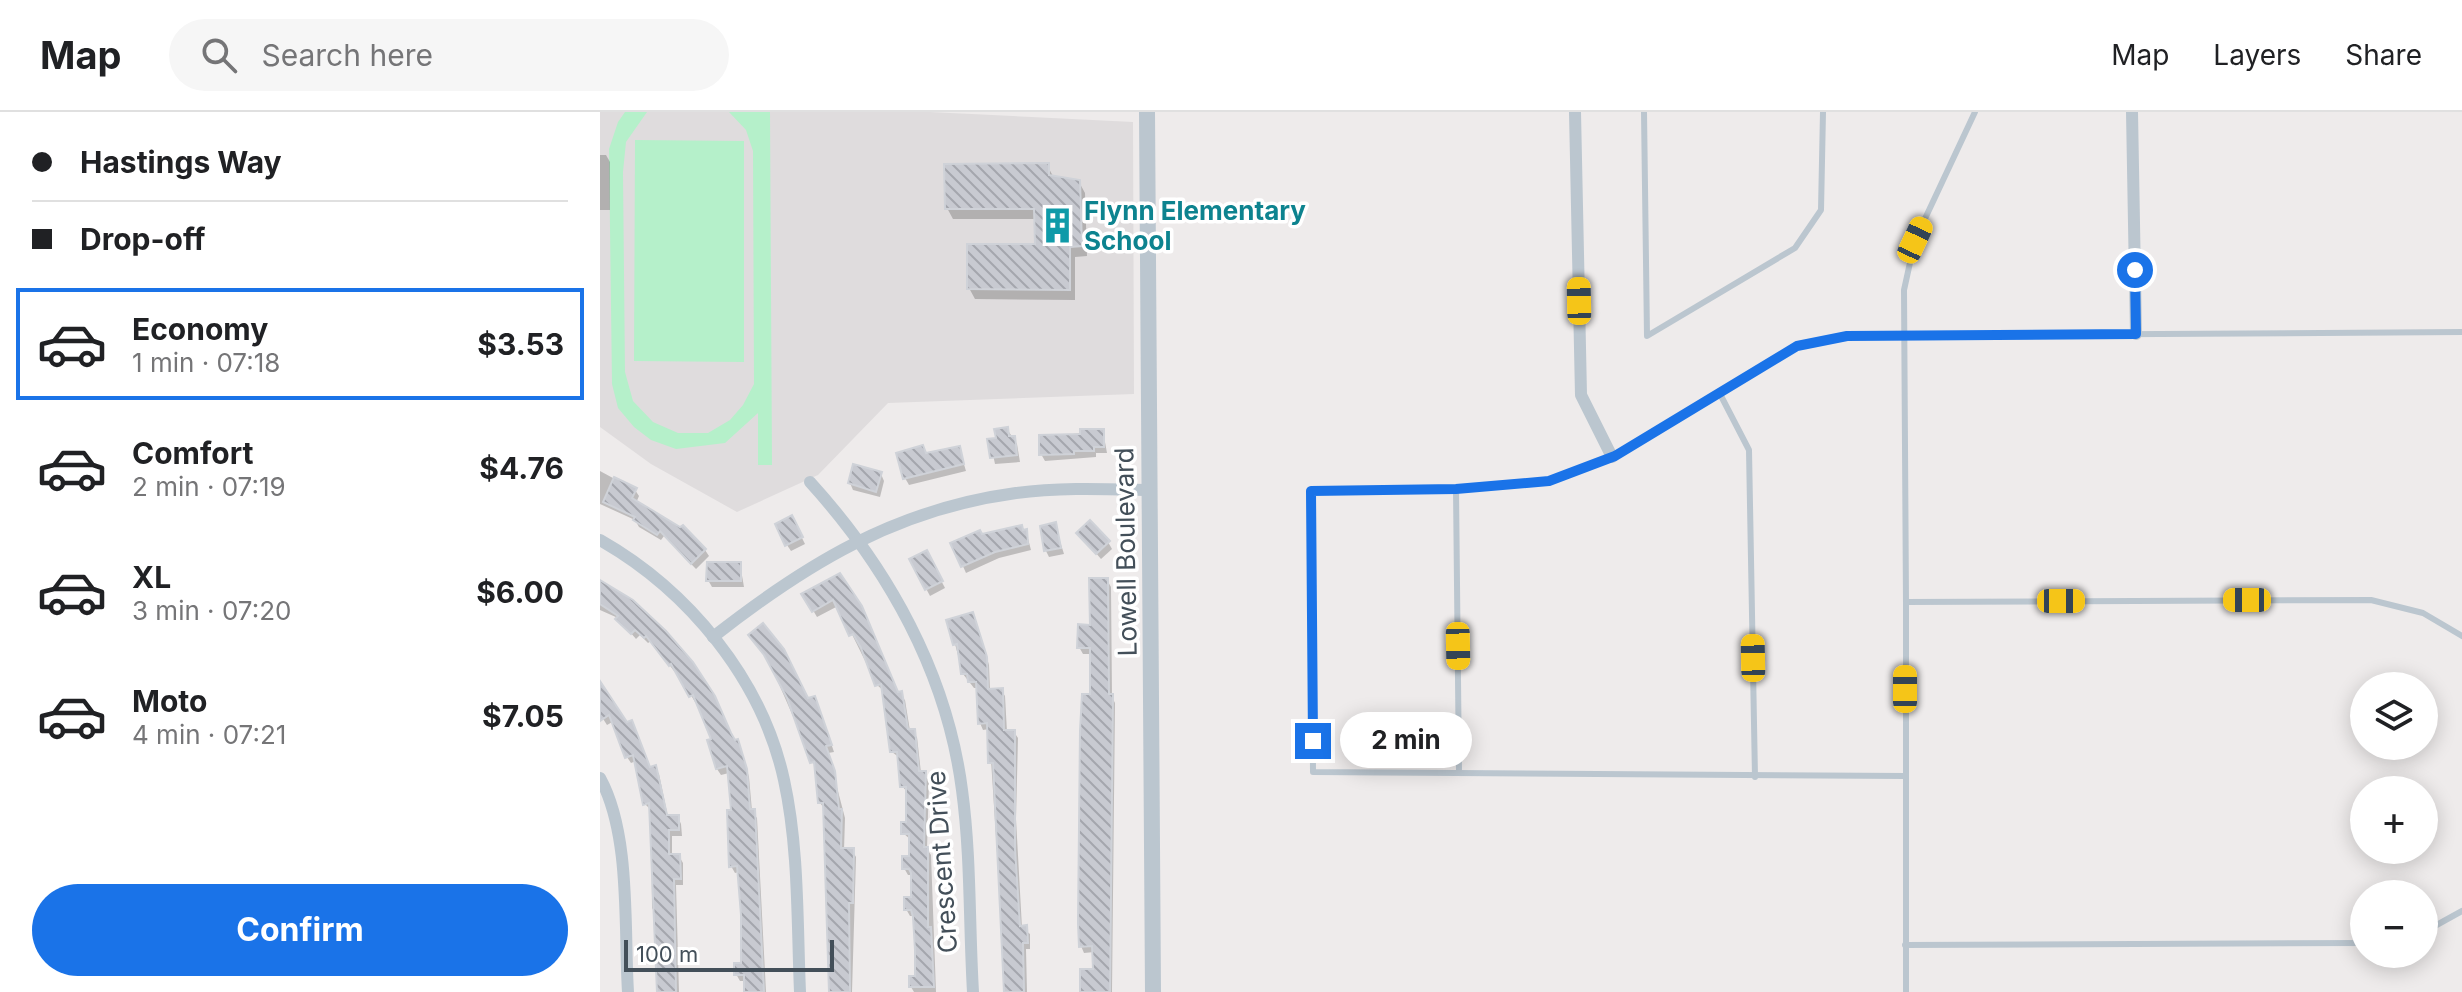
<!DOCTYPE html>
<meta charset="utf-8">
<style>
body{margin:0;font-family:Inter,sans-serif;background:#f6f6f6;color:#202124;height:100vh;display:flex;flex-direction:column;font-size:30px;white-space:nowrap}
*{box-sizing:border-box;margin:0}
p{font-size:26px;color:#757577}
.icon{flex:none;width:44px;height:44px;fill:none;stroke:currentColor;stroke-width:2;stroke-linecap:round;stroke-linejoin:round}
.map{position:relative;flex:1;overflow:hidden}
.side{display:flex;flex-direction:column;background:#fff;width:600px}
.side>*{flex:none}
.guide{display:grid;align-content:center;height:176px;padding:0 32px;background:#fff}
.buttons{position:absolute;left:1750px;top:560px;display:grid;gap:16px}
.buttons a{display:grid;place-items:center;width:88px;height:88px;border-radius:50%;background:#fff;box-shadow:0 4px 20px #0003;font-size:40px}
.scale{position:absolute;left:24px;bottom:20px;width:210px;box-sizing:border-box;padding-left:8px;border:4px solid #434f59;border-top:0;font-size:22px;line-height:28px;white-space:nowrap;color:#434f59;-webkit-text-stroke:6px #fff;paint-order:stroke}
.end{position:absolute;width:36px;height:36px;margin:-18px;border:10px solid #1a73e8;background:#fff;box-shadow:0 0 0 4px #fff}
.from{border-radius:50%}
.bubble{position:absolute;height:56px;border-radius:28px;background:#fff;box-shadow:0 4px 20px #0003;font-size:26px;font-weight:700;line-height:56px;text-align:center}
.car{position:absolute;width:24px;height:48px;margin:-24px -12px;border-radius:10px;box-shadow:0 0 6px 2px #0007;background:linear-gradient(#f5c518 24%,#345 0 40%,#f5c518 0 76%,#345 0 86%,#f5c518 0)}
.guide b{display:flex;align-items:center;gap:28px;height:76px;font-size:30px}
.guide b+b{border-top:2px solid #e0e0e0}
.guide i{width:20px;height:20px;background:#202124}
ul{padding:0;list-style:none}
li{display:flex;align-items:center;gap:24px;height:112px;margin:0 16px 12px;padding:0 16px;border:4px solid transparent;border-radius:0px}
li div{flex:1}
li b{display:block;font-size:30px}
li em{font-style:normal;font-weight:700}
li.on{border-color:#1a73e8}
li>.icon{width:72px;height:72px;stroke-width:1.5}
.cta{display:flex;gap:16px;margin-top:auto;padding:16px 32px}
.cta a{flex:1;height:92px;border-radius:48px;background:#1a73e8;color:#fff;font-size:32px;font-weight:700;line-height:92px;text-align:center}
header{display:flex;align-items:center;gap:48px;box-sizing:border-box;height:112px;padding:0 40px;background:#fff;border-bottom:2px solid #e0e0e0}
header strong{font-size:38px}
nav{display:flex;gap:44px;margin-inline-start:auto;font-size:28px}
.search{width:560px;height:72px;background:#f6f6f6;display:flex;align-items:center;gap:20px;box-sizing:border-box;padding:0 28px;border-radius:44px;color:#757577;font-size:30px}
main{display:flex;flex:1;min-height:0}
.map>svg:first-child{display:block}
.education{fill:#dfdcdd}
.green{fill:#b5f0ca}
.shadow{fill:#0003}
.building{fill:url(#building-back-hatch);stroke:#cfd2d8;stroke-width:2}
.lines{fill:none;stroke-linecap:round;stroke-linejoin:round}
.service{stroke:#bbc6cf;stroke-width:6}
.minor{stroke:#bbc6cf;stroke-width:12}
.tertiary{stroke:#bbc6cf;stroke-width:16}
.route{stroke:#1a73e8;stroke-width:10}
.labels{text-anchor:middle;stroke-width:7;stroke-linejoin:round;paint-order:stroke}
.culture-label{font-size:26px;font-weight:bold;fill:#0d838f;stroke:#fff;text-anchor:start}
.street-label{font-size:26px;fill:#434f59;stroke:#fff}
</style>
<header>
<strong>Map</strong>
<div class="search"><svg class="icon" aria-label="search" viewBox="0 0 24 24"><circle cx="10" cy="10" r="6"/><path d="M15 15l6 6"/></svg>Search here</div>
<nav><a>Map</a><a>Layers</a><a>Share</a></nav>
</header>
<main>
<section class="side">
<div class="guide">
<b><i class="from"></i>Hastings Way</b>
<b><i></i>Drop-off</b>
</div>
<ul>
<li class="on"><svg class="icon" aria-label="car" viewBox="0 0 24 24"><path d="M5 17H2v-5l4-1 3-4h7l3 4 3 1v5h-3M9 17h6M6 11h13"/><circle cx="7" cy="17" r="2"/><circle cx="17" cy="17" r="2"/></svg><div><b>Economy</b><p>1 min · 07:18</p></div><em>$3.53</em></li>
<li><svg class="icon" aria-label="car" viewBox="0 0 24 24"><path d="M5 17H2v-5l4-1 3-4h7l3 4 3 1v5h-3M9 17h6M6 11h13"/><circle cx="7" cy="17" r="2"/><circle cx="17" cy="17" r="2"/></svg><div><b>Comfort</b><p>2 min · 07:19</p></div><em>$4.76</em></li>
<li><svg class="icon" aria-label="car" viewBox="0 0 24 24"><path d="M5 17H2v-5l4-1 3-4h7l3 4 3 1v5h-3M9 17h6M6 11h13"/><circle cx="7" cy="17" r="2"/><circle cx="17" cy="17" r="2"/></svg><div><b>XL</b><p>3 min · 07:20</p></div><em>$6.00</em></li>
<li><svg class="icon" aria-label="car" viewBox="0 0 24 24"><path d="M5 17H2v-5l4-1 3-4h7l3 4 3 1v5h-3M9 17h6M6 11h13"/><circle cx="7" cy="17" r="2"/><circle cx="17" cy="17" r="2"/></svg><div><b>Moto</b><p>4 min · 07:21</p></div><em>$7.05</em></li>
</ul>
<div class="cta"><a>Confirm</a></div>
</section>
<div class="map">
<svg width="1862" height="880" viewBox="0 0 1862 880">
<defs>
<pattern id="building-back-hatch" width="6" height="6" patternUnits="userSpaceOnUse" patternTransform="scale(2)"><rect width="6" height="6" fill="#c8cad1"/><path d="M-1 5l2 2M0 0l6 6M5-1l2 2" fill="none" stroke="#a4a6ad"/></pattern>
</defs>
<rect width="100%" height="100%" fill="#eeebeb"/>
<path class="education" d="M0 0H330L533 10 534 282 288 291 218 363 137 400 51 352 0 315Z"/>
<g class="green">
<path d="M25 0H47L26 30 23 60 25 260 33 289 53 310 78 321H108L130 308 143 293 154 272 153 39 146 18 129 0H170L172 353H158V301L125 331 76 337 51 328 34 315 18 296 12 272 9 37 18 10Z"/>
<path d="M35 28 144 29V250L34 249Z"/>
</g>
<g class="shadow">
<path d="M0 43H6L10 50V98H0Z"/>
<path d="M447 53 454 66 479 70 485 81 487 144 475 145V188L375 187 369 176 437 134 436 107H353L347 96Z"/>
<path d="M407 317 417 332 420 350 395 352 390 329 398 328Z"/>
<path d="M503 319 507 341H496V345L445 349 441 342V325Z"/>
<path d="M359 336 366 359 309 373 305 366 327 343Z"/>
<path d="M0 359 35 378 39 384 36 391 105 438 109 444 96 457 64 424 61 428 39 415 35 408 0 392Z"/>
<path d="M281 362 284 369 280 385 253 378 250 371Z"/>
<path d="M195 412 205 432 191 439 187 433Z"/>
<path d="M455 413 464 442 449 445 446 439Z"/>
<path d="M426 419 431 438 399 446 366 461 353 432Z"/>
<path d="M479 421 508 430 512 437 501 447Z"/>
<path d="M326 440 345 476 330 484 311 448Z"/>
<path d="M140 452 144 475H112L108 468Z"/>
<path d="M239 463 298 582 305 588 310 619 317 625 321 661 329 668 327 737 331 743 336 880H314L311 875 317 866 315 804H310L306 797 313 787V763H308L304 756 311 746V728L303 721 308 712V681L302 674 300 646 292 640 284 579 277 573 238 494 217 505 204 483Z"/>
<path d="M507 468 511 475 512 585 515 591 512 880H482L495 859 494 840 484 841 481 834 492 584V542H483L479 535 492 515Z"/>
<path d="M0 470 32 489 141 636 149 665 152 699 157 706 166 880H147V869H140L136 862 143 853 139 760 135 761 131 754 133 700 129 661 121 663 117 657 114 628 98 589 95 590 76 558 74 559 51 529 48 531 40 523 36 527 18 506 0 498Z"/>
<path d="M376 509 389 553 390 578H401L405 584 407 620H414L418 626 416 707 422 816 430 822V837H426L427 880H406L389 617 383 618 380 611 378 576H374L363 562 355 532Z"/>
<path d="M168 547 208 589 218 593 234 640 228 641 245 706 244 738H252L256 745 252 880H234L230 811 226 804 225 697 220 691 216 657Z"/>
<path d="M0 574 50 657 55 656 59 662 68 705H78L81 712 82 724H72V744H79L83 751V773H76L79 880H61L58 806 52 796 51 698 45 692 36 649 31 651 27 645 14 609 7 613 0 602Z"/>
</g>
<g class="building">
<path d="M449 51V63L480 68 482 134 470 135V178L367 177V132H435L434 97H345L344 52Z"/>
<path d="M408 315 409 324H415L417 343 390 346 387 327 396 326 394 317Z"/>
<path d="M480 317H504V335H494V339H474V342L439 343V323L480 322Z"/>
<path d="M323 333 326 341 360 334 364 352 303 367 296 341Z"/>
<path d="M253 352 282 360 276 380 248 371Z"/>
<path d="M14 365 37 376 32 386 80 415 83 413 106 437 91 452 60 419 57 423 33 408 35 405 3 390Z"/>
<path d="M192 403 203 425 185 434 175 412Z"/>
<path d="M490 408 510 429 496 442 476 421Z"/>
<path d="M456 410 461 436 444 439 440 414Z"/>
<path d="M422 413 423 418 427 417 428 432 395 440 361 455 350 431 380 418 382 422Z"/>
<path d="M327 438 343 469 325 478 309 447Z"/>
<path d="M107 450H141V469H106Z"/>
<path d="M240 461 262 494 298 580 302 579 308 617H315L319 659H326L324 735H328V815H331L334 875H309V864H315V838L313 805 311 798H304V785H311V761L309 757H302V744H309V722H301V710H306V675H300L297 640H290L281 572 275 574 261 536 253 522 249 524 233 488 212 500 201 482Z"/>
<path d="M489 466H508L509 582H513L510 880H480V857H493L492 834 479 835 478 811 480 619 482 582H490V536H477L478 512 490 513Z"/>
<path d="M0 468 33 488 66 519 93 550 115 584 131 621 135 628 138 627 147 657 150 697H155L164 880H144V863H134V851H141V803L137 754 129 755 127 698H131L127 654 116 657 107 628 111 627 93 583 89 585 71 552 69 554 46 524 44 526 35 518 31 522 15 507 18 504 0 492Z"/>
<path d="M373 500 387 545 388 577 403 576 404 618H415V737L420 814 427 813 428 831H423L424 880H404L393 651H388L387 611 378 612 376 570H368L367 562H361L357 532 353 533 346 508Z"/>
<path d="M163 511 184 537 208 586 215 584 232 633 226 634 235 659 239 697H242L241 736H254L253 791H249L250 880H229L223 691H218L214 650 210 651 187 586 164 543 148 523Z"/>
<path d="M0 569 27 610 32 608 50 655 56 653 67 703H79V718H69V742H80L81 767H74L76 880H57L49 691 43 693 33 643 25 646 9 603 0 609Z"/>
</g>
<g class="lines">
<g class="service">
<path d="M1044 0 1047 224 1195 136 1221 98 1223 0"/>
<path d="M1119 280 1149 338 1155 665"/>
<path d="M856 377 949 369 1012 345 1197 234 1247 224 1862 220"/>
<path d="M1306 490 1304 178 1315 128 1375 0"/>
<path d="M859 660 856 377 711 379 713 660 1305 664"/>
<path d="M1824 820 1862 799"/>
<path d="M1305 833 1764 831"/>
<path d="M1306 880V490L1771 488 1823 501 1862 524"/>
</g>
<g class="minor">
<path d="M975 0 981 283 1012 345"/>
<path d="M1532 0 1536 222"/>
<path d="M210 370C288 456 347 561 362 678 371 744 369 813 373 880"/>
<path d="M0 428C88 478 162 567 184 668 199 736 197 810 200 880"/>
<path d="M113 525C206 452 296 397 416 381 460 375 506 377 550 378"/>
<path d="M0 666C31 722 24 816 28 880"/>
</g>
<path class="tertiary" d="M547 0 553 880"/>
</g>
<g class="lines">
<path class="route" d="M713 629 711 379 856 377 949 369 1015 344 1197 234 1247 224 1536 222 1535 158"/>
</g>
<defs>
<symbol id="building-bare" viewBox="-9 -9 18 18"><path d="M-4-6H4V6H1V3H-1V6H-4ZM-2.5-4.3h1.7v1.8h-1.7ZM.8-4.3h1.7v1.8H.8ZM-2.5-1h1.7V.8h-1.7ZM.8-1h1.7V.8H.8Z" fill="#0f9aa8" stroke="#fff" stroke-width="2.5" paint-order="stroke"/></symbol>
</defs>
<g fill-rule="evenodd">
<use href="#building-bare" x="432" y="88" width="51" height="51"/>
</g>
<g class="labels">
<g class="culture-label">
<text x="484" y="108">Flynn Elementary<tspan x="484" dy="30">School</tspan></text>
</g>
<g class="street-label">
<text transform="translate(526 440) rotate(-91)" y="9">Lowell Boulevard</text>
<text transform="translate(342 750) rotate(-94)" y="9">Crescent Drive</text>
</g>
</g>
</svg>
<div class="buttons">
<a><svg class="icon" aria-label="layers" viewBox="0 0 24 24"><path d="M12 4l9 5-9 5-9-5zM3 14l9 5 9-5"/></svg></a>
<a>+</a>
<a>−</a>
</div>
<div class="scale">100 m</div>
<i class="end from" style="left:1535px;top:158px"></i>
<i class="end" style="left:713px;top:629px"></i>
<div class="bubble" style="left:740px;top:600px;width:132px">2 min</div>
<i class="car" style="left:1315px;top:128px;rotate:25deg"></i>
<i class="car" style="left:979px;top:189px;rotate:359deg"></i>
<i class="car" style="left:1647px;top:488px;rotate:270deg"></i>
<i class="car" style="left:1461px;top:489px;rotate:90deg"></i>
<i class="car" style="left:858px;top:534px;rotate:179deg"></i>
<i class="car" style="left:1153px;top:546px;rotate:359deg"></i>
<i class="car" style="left:1305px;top:577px;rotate:0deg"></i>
</div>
</main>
